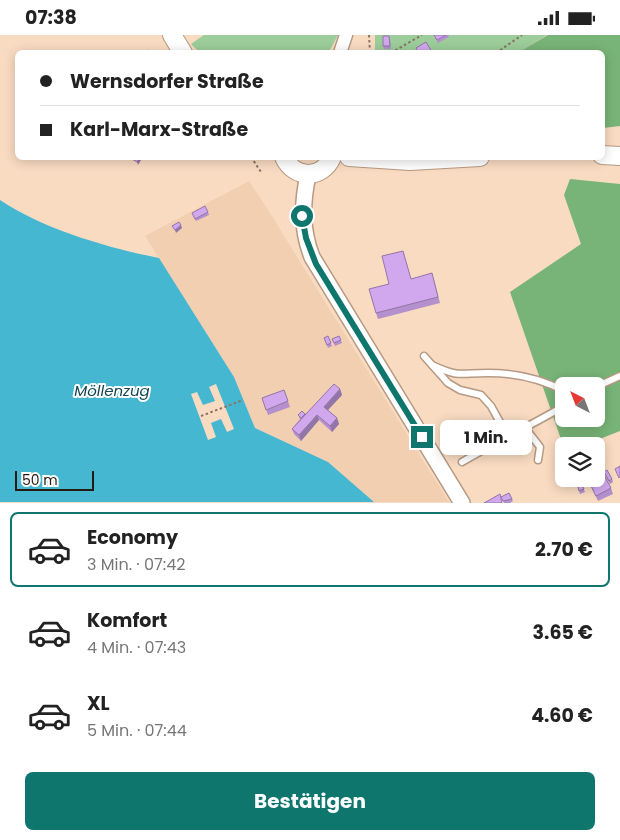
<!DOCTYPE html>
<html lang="de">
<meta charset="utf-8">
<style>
body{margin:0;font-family:Poppins,sans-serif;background:#f6f6f6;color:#222;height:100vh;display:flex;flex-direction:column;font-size:19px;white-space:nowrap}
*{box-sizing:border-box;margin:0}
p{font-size:16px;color:#767676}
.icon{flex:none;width:28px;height:28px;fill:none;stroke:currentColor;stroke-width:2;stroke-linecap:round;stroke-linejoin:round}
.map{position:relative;height:468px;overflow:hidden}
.panel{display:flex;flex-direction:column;background:#fff;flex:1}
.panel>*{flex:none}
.guide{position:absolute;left:15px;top:15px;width:590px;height:110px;border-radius:8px;box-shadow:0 2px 12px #0003;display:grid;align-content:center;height:110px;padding:0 25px;background:#fff}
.needle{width:32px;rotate:318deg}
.buttons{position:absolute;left:555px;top:342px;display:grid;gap:10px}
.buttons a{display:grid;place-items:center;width:50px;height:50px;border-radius:8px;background:#fff;box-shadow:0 2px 12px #0003;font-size:25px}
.scale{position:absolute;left:15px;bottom:12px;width:79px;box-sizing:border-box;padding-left:5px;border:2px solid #251b12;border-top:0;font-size:14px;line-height:18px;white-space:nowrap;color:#251b12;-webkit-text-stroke:4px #fff;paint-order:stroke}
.end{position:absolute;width:22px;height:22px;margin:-11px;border:6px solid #0f766e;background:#fff;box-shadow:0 0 0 2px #fff}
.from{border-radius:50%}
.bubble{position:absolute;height:35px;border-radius:8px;background:#fff;box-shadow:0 2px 12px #0003;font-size:16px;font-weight:700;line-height:35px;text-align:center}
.guide b{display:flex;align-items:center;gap:18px;height:48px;font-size:19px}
.guide b+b{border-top:1px solid #e0e0e0}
.guide i{width:12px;height:12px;background:#222}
ul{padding:9px 0 0;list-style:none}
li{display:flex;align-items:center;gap:15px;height:75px;margin:0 10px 8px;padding:0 15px;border:2px solid transparent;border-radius:8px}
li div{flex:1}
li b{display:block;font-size:19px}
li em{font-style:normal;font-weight:700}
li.active{border-color:#0f766e}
li>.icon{width:45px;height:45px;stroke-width:1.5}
.button{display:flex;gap:10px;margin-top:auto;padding:10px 25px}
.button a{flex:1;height:58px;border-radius:8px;background:#0f766e;color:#fff;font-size:20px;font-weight:700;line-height:58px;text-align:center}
.status{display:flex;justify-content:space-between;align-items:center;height:35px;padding:0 25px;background:#fff;direction:ltr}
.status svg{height:14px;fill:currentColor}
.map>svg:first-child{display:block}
.built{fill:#f3cfb1}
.green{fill:#9ccd9a}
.forest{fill:#78b477;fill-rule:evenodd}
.water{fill:#46b7d1}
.pier{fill:#f9dbc2}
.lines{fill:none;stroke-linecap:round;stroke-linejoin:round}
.service-casing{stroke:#b69a83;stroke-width:9}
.minor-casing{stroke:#b69a83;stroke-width:15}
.tertiary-casing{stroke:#b69a83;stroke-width:18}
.secondary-casing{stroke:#b69a83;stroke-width:20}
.path{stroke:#877464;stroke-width:2;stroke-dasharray:2.5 2.5;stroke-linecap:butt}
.service{stroke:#fff;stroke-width:6}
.minor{stroke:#fff;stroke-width:12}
.tertiary{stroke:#fff;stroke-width:15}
.secondary{stroke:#fff;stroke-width:18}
.wall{fill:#b490cd}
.shaded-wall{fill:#9276a7}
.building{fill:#d1a8ee;stroke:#9276a7}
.route{stroke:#0f766e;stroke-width:6}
.labels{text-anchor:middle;stroke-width:4;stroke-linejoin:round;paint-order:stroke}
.water-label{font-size:15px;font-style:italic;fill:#144550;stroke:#fff}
</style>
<div class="status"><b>07:38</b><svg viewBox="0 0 49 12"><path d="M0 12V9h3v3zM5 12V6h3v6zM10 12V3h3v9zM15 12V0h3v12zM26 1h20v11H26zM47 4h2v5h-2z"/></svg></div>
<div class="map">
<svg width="620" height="468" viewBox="0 0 620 468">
<rect width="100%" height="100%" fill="#f9dbc2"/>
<path class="built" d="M249 146 265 170 449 467H374L328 427 255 393 234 342 145 201Z"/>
<g class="green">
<path d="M204 0H338L329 17H199L191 9Z"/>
<path d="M375 0H547L518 18 375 17Z"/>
</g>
<g class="forest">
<path d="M548 0H620V91L603 93 602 18 519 17Z"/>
<path d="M570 144 620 149V396L582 411H564V413L510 257 581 209 564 160ZM564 351H596V384H564Z"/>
</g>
<path class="water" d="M0 165C43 194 108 213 159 223L234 342 255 393 328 427 374 467H0Z"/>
<path class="pier" d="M216 349 234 394 227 397 221 384 211 388 216 402 208 405 191 359 197 357 203 370 215 366 209 352Z"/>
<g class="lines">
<defs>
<g id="service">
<path d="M424 321 448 348 460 355 481 360 491 371 507 400"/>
<path d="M432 330C460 343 459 338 488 338 514 338 541 344 564 356"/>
<path d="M596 352 620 341"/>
<path d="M526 394 540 412 538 425"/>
<path d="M462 427C496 407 530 391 564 371"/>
</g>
<path id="minor" d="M340 18 346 0"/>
<path id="tertiary" d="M308 140C302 168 301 194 312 222L462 468"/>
<g id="secondary">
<path d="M172 0 183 18"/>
<path d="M602 120 620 121"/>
<path d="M284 122C294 144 322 145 332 122"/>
<path d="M349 122 410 126 480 122"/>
</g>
</defs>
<use href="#service" class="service-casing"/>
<use href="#minor" class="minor-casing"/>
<use href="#tertiary" class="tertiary-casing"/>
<use href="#secondary" class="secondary-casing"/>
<g class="path">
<path d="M369 0 370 18"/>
<path d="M391 18 422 0"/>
<path d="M496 18 522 0"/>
<path d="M251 122 261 137"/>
<path d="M201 381 243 365"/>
</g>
<use href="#service" class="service"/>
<use href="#minor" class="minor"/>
<use href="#tertiary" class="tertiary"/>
<use href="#secondary" class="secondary"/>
</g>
<g class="wall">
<path d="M434 0H448L449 2 438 8Z"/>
<path d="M389 1 390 4 391 14H384L383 11Z"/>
<path d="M208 177 209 180 196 186 193 180Z"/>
<path d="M403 216 411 244 432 238 440 268 378 284 376 278Z"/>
<path d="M328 301 332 311 328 313 324 303Z"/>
<path d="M339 301 342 308 335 311 332 304Z"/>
<path d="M340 354 342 360 328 375 337 383 339 389 332 397 319 385 301 406 294 399 292 394 300 384 298 380 305 379Z"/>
<path d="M284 355 290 372 268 380 262 363Z"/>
<path d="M605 440 612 444 613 447 610 449Z"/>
<path d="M590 449 611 453 613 459 598 466Z"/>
<path d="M582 450 585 457 580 459 578 452Z"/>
<path d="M509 458 513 466 510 468H504L501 462Z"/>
</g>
<g class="shaded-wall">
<path d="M140 122 141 125 138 130 137 127Z"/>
<path d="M181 190 182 193 176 198 175 195Z"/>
<path d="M340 354 342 360 326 377 324 372Z"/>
<path d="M317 380 319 385 301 406 299 400Z"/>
<path d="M337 383 339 389 332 397 330 391Z"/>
</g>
<g class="building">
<path d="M434 0H446L437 5Z"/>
<path d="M383 1H389L390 11H383Z"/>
<path d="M426 7 432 17 419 18 416 13Z"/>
<path d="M148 15 149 18H143Z"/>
<path d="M133 122H140L137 127 132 124Z"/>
<path d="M205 171 208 177 195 184 192 178Z"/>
<path d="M179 187 181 190 175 195 172 191Z"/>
<path d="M403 216 411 244 432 238 438 262 376 278 369 254 389 249 382 221Z"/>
<path d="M328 301 331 308 327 310 324 303Z"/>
<path d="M339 301 341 305 334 308 332 304Z"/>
<path d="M334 349 340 354 324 372 337 383 330 391 317 380 299 400 292 394Z"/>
<path d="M284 355 288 366 266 375 262 363Z"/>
<path d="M302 376 305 379 301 383 298 380Z"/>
<path d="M620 431V442L619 443 615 434Z"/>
<path d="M607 435 612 444 609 446 604 437Z"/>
<path d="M603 438 611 453 596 461 590 449 596 446 595 444H596V441Z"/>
<path d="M582 450 584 454 579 456 578 452Z"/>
<path d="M509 458 512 464 503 466 501 462Z"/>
<path d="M500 459 502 468H484Z"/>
</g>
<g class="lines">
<path class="route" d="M302 181 306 203 316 229 422 402"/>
</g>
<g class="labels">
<g class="water-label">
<text x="112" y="361">Möllenzug</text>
</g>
</g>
</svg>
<div class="buttons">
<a><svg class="needle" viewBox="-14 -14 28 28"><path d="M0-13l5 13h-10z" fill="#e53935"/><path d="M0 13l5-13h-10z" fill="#767676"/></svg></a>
<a><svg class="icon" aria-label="layers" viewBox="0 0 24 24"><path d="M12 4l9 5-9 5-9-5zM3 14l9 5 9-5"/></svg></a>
</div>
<div class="scale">50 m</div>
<i class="end from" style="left:302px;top:181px"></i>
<i class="end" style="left:422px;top:402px"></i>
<div class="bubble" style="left:440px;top:385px;width:92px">1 Min.</div>
<div class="guide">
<b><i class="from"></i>Wernsdorfer Straße</b>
<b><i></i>Karl-Marx-Straße</b>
</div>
</div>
<section class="panel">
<ul>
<li class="active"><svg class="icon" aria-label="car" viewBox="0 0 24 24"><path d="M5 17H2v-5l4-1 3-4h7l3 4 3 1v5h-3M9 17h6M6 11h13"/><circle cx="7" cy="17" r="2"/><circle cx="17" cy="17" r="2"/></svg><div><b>Economy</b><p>3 Min. · 07:42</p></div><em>2.70 €</em></li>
<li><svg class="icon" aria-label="car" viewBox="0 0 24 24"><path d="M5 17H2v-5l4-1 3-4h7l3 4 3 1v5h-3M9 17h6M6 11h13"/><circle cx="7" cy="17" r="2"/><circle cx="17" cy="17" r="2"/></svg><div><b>Komfort</b><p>4 Min. · 07:43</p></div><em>3.65 €</em></li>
<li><svg class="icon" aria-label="car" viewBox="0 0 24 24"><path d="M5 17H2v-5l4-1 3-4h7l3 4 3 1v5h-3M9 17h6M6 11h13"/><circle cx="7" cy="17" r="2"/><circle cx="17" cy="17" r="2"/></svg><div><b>XL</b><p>5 Min. · 07:44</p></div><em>4.60 €</em></li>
</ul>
<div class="button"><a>Bestätigen</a></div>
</section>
